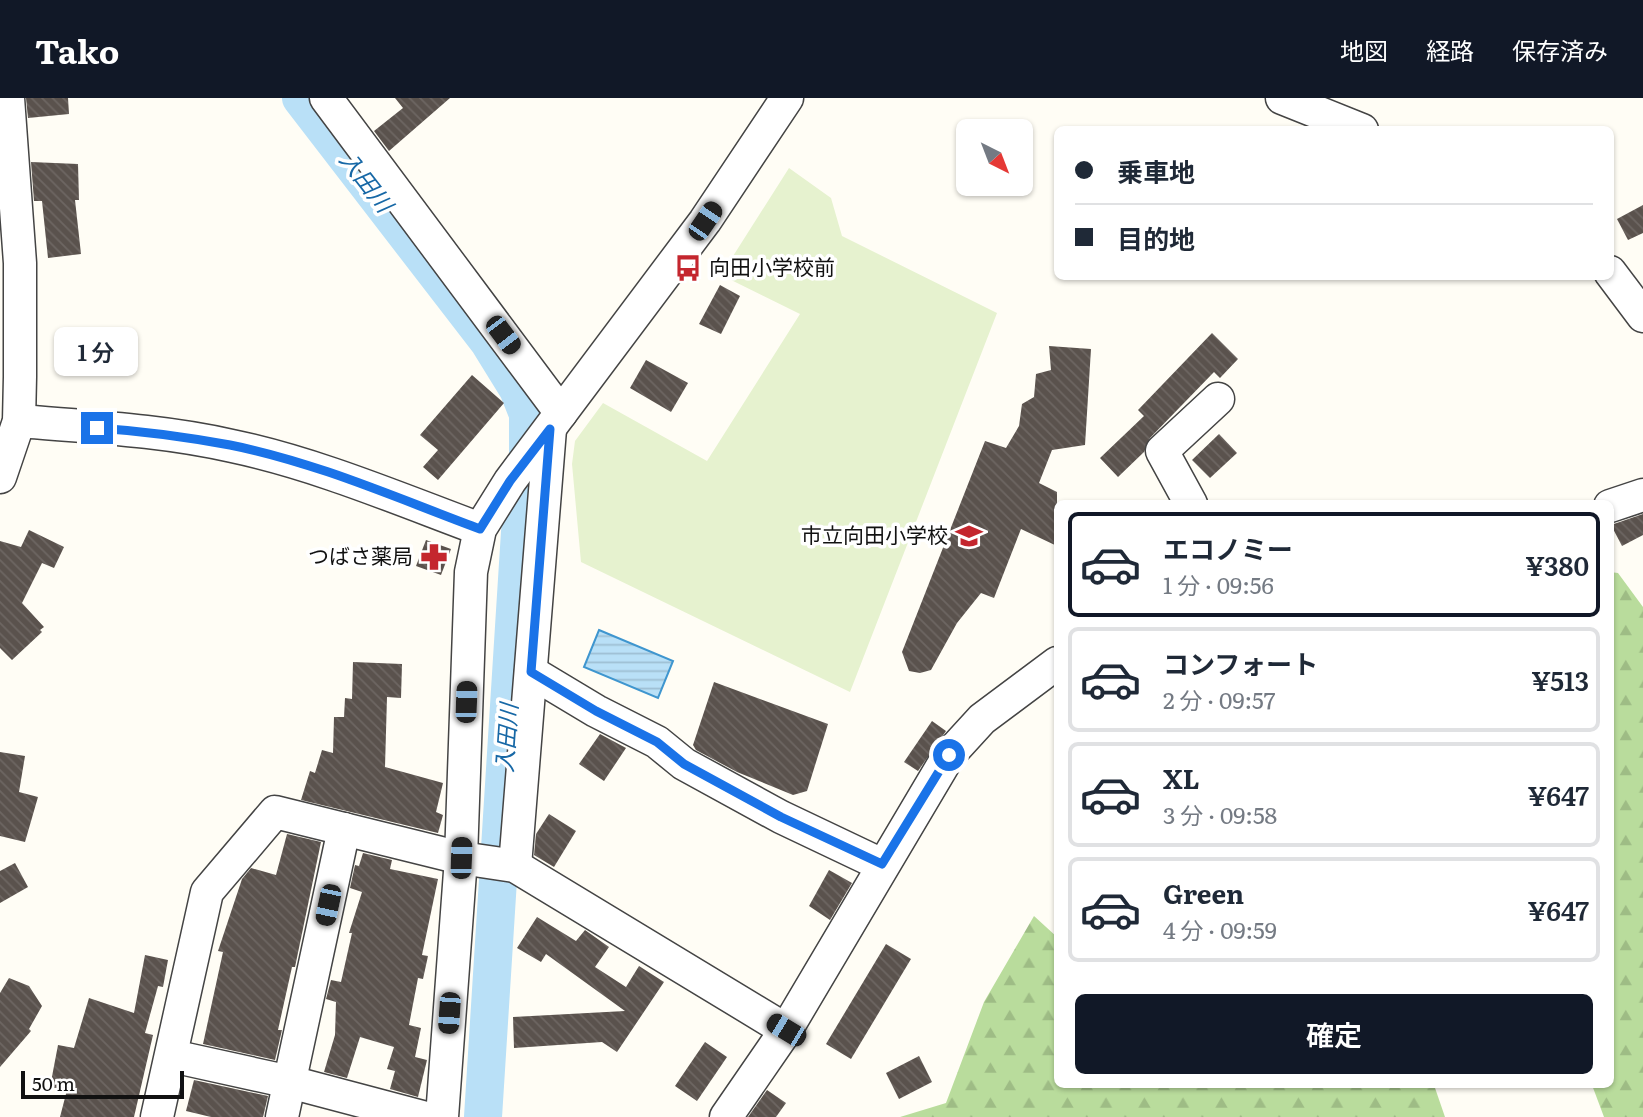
<!DOCTYPE html>
<html lang="ja">
<meta charset="utf-8">
<style>
body{margin:0;font-family:Literata,"Noto Sans JP",serif;background:#f2f2f3;color:#1f2937;height:100vh;display:flex;flex-direction:column;font-size:26px;white-space:nowrap}
*{box-sizing:border-box;margin:0}
p{font-size:23px;color:#747a83}
.icon{flex:none;width:38px;height:38px;fill:none;stroke:currentColor;stroke-width:2;stroke-linecap:round;stroke-linejoin:round}
.map{position:relative;flex:1;overflow:hidden}
.panel{position:absolute;left:1054px;top:402px;width:560px;height:588px;display:flex;flex-direction:column;background:#fff;border-radius:10px;box-shadow:0 2px 5px #0004}
.panel>*{flex:none}
.top-card{position:absolute;left:1054px;top:28px;width:560px;height:154px;border-radius:10px;box-shadow:0 2px 5px #0004;display:grid;align-content:center;height:154px;padding:0 21px;background:#fff}
.needle{width:46px;rotate:138deg}
.fabs{position:absolute;left:956px;top:21px;display:grid;gap:14px}
.fabs a{display:grid;place-items:center;width:77px;height:77px;border-radius:10px;background:#fff;box-shadow:0 2px 5px #0004;font-size:35px}
.scale{position:absolute;left:21px;bottom:18px;width:163px;box-sizing:border-box;padding-left:7px;border:4px solid #111;border-top:0;font-size:19px;line-height:24px;white-space:nowrap;color:#111;-webkit-text-stroke:5px #fff;paint-order:stroke}
.end{position:absolute;width:32px;height:32px;margin:-16px;border:9px solid #1a73e8;background:#fff;box-shadow:0 0 0 4px #fff}
.from{border-radius:50%}
.bubble{position:absolute;height:49px;border-radius:10px;background:#fff;box-shadow:0 2px 5px #0004;font-size:23px;font-weight:600;line-height:49px;text-align:center}
.car{position:absolute;width:21px;height:42px;margin:-21px -10px;border-radius:9px;box-shadow:0 0 5px 2px #0007;background:linear-gradient(#222 24%,#8ab4d8 0 40%,#222 0 76%,#8ab4d8 0 86%,#222 0)}
.top-card b{display:flex;align-items:center;gap:24px;height:66px;font-size:26px}
.top-card b+b{border-top:2px solid #e0e1e3}
.top-card i{width:18px;height:18px;background:#1f2937}
ul{padding:12px 0 0;list-style:none}
li{display:flex;align-items:center;gap:21px;height:105px;margin:0 14px 10px;padding:0 7px;border:4px solid #e0e1e3;border-radius:10px}
li div{flex:1}
li b{display:block;font-size:26px}
li em{font-style:normal;font-weight:600}
li.current{border-color:#111827}
li>.icon{width:63px;height:63px;stroke-width:1.5}
.action{display:flex;gap:14px;margin-top:auto;padding:14px 21px}
.action a{flex:1;height:80px;border-radius:10px;background:#111827;color:#fff;font-size:28px;font-weight:600;line-height:80px;text-align:center}
header{display:flex;align-items:center;gap:42px;box-sizing:border-box;height:98px;padding:0 35px;background:#111827;color:#fff}
header strong{font-size:33px}
nav{display:flex;gap:38px;margin-inline-start:auto;font-size:24px}
.map>svg:first-child{display:block}
.forest{fill:url(#forest-firs)}
.pitch{fill:#e6f2cf}
.water{fill:url(#water-rules);stroke:#3f96cf;stroke-width:2}
.lines{fill:none;stroke-linecap:round;stroke-linejoin:round}
.river{stroke:#b9e0f7;stroke-width:38}
.building{fill:url(#building-back-hatch)}
.minor-casing{stroke:#444;stroke-width:35}
.minor{stroke:#fff;stroke-width:32}
.route{stroke:#1a73e8;stroke-width:9}
.labels{text-anchor:middle;stroke-width:7;stroke-linejoin:round;paint-order:stroke}
.poi-label{font-size:21px;fill:#111;stroke:#fff;text-anchor:end}
.water-label{font-size:23px;font-style:italic;fill:#1768a6;stroke:#fff}
</style>
<header>
<strong>Tako</strong>
<nav><a>地図</a><a>経路</a><a>保存済み</a></nav>
</header>
<div class="map">
<svg width="1643" height="1019" viewBox="0 0 1643 1019">
<defs>
<pattern id="forest-firs" width="22" height="20" patternUnits="userSpaceOnUse" patternTransform="scale(1.75)"><rect width="22" height="20" fill="#b9dc9c"/><path d="M5 1l3.5 6h-7zM16 11l3.5 6h-7z" fill="#9ebc85"/></pattern>
<pattern id="water-rules" width="6" height="5" patternUnits="userSpaceOnUse" patternTransform="scale(1.75)"><rect width="6" height="5" fill="#b9e0f7"/><path d="M0 2.5h6" fill="none" stroke="#9ebfd3"/></pattern>
<pattern id="building-back-hatch" width="6" height="6" patternUnits="userSpaceOnUse" patternTransform="scale(1.75)"><rect width="6" height="6" fill="#5a524d"/><path d="M-1 5l2 2M0 0l6 6M5-1l2 2" fill="none" stroke="#6d6662"/></pattern>
</defs>
<rect width="100%" height="100%" fill="#fffdf5"/>
<g class="forest">
<path d="M1610 474 1618 475 1643 509V1019H1604L1592 987H1610Z"/>
<path d="M1034 818 1057 839V987H1434L1445 1019H900L946 1005 984 904Z"/>
</g>
<path class="pitch" d="M789 70 831 100 842 138 997 215 850 594 581 464 572 366 575 343 603 305 707 363 800 216 721 177Z"/>
<path class="water" d="M599 532 673 563 658 600 584 569Z"/>
<g class="lines">
<path class="river" d="M301 0 489 244 518 291 528 316V385L520 434 483 1019"/>
</g>
<g class="building">
<path d="M26 0H68L69 16 28 20Z"/>
<path d="M395 0H450L389 53 374 33 403 10Z"/>
<path d="M31 64 78 66 79 102H75L81 156 48 160 42 103H34Z"/>
<path d="M1643 107V135L1628 142 1617 121Z"/>
<path d="M720 187 740 198 721 236 699 226Z"/>
<path d="M1212 235 1238 261 1220 280 1214 274 1150 340 1144 354 1118 379 1100 360 1144 318 1138 312Z"/>
<path d="M1049 248 1091 251 1085 347 1052 352 1039 385 1057 394V448L1021 431 994 500 981 495 957 525 931 572 920 575 909 573 902 554 985 343 1006 350 1019 328 1022 306 1034 299 1036 276 1051 272Z"/>
<path d="M646 262 688 285 671 314 630 290Z"/>
<path d="M472 277 504 305 438 382 423 369 438 352 420 337Z"/>
<path d="M1219 336 1237 355 1210 380 1192 362Z"/>
<path d="M1643 416V437L1622 448 1611 427Z"/>
<path d="M29 432 64 449 54 470 42 465 22 505 44 529 40 532 42 534 12 562 0 550V443L21 449Z"/>
<path d="M426 442 451 451 441 477 416 468Z"/>
<path d="M353 564 402 566 401 600 387 599 385 669 443 685 436 714 443 717 438 735 301 702 310 673 315 675 322 652 333 655 334 619H344L345 600 352 601Z"/>
<path d="M714 584 828 626 807 693 793 697 737 674 696 652 693 647Z"/>
<path d="M932 623 946 633 918 673 904 664Z"/>
<path d="M600 636 626 650 604 683 579 666Z"/>
<path d="M0 654 25 658 19 694 38 699 25 744 0 738Z"/>
<path d="M549 716 576 733 554 769 534 757 536 736Z"/>
<path d="M287 736 321 744 295 869H292L278 932H282L275 962 203 946 223 854 218 853 242 781 251 770 276 777Z"/>
<path d="M363 755 392 762 390 771 438 781 422 857 428 858 423 881 418 880 409 927 421 930 415 959 427 962 418 999 390 991 395 973 387 971 394 949 360 939 347 980 324 974 335 937 336 904 326 901 331 882 341 884 352 835H349L362 794 350 790 355 767 359 768Z"/>
<path d="M15 765 28 789 0 805V773Z"/>
<path d="M829 772 852 785 830 822 809 808Z"/>
<path d="M537 819 576 843 585 832 609 849 595 869 626 889 639 868 664 884 617 954 602 944 514 950 513 919 625 913 546 856 541 864 517 850Z"/>
<path d="M886 846 911 861 851 961 826 946Z"/>
<path d="M145 857 168 862 163 889 158 888 145 935 153 937 134 1019H60L67 992 50 989 58 947 74 950 89 900 134 915Z"/>
<path d="M9 880 29 888 42 908 29 931 31 933 0 969V895Z"/>
<path d="M705 944 727 959 697 1003 675 988Z"/>
<path d="M919 958 932 984 899 1001 886 975Z"/>
<path d="M194 982 268 998 263 1019H211L186 1013Z"/>
<path d="M767 992 786 1005 776 1019H748Z"/>
</g>
<g class="lines">
<defs>
<g id="minor">
<path d="M326 0 561 315"/>
<path d="M1282 0 1362 32"/>
<path d="M1610 174 1643 218"/>
<path d="M19 323C90 329 162 332 232 348 317 366 399 401 480 431"/>
<path d="M0 379 19 323 20 279V165L8 0"/>
<path d="M1191 406 1162 353 1218 301"/>
<path d="M1610 408 1643 397"/>
<path d="M531 574 596 613 657 644 684 666 781 719 882 767"/>
<path d="M515 768 550 331"/>
<path d="M172 958 290 984 422 1019"/>
<path d="M157 1019 207 794 275 714 461 760 515 768 786 932"/>
<path d="M282 1019 344 731"/>
<path d="M442 1019 461 760 471 474 480 431 510 383 705 123 787 0"/>
<path d="M726 1019 786 932 949 657 982 621 1057 565"/>
</g>
</defs>
<use href="#minor" class="minor-casing"/>
<use href="#minor" class="minor"/>
</g>
<g class="lines">
<path class="route" d="M97 330C142 333 186 339 230 347 316 364 399 401 480 431L510 383 550 331 531 574 596 613 657 644 684 666 781 719 882 766 949 657"/>
</g>
<defs>
<symbol id="bus-bare" viewBox="-9 -9 18 18"><path d="M-5-6H5V4H4V6H2V4H-2V6H-4V4H-5ZM-3.5-4V0h7V-4ZM-3.5 1.2v1.5H-2V1.2ZM2 1.2v1.5H3.5V1.2Z" fill="#c4262e" stroke="#fff" stroke-width="2.5" paint-order="stroke"/></symbol>
<symbol id="school-bare" viewBox="-9 -9 18 18"><path d="M0-5L7-2L0 1L-7-2ZM-4 1L0 2.5L4 1V4Q0 6-4 4Z" fill="#c4262e" stroke="#fff" stroke-width="2.5" paint-order="stroke"/></symbol>
<symbol id="pharmacy-bare" viewBox="-9 -9 18 18"><path d="M-2-6h4v4h4v4h-4v4h-4v-4h-4v-4h4Z" fill="#c4262e" stroke="#fff" stroke-width="2.5" paint-order="stroke"/></symbol>
</defs>
<g fill-rule="evenodd">
<use href="#bus-bare" x="669" y="151" width="38" height="38"/>
<use href="#school-bare" x="950" y="419" width="38" height="38"/>
<use href="#pharmacy-bare" x="415" y="440" width="38" height="38"/>
</g>
<g class="labels">
<g class="poi-label">
<text x="709" y="177" text-anchor="start">向田小学校前</text>
<text x="948" y="445">市立向田小学校</text>
<text x="413" y="466">つばさ薬局</text>
</g>
<g class="water-label">
<text transform="translate(366 84) rotate(52)" y="8">入田川</text>
<text transform="translate(507 640) rotate(-86)" y="8">入田川</text>
</g>
</g>
</svg>
<div class="fabs">
<a><svg class="needle" viewBox="-14 -14 28 28"><path d="M0-13l5 13h-10z" fill="#e53935"/><path d="M0 13l5-13h-10z" fill="#747a83"/></svg></a>
</div>
<div class="scale">50 m</div>
<i class="end from" style="left:949px;top:657px"></i>
<i class="end" style="left:97px;top:330px"></i>
<div class="bubble" style="left:54px;top:229px;width:84px">1 分</div>
<i class="car" style="left:705px;top:123px;rotate:34deg"></i>
<i class="car" style="left:503px;top:237px;rotate:143deg"></i>
<i class="car" style="left:466px;top:604px;rotate:2deg"></i>
<i class="car" style="left:461px;top:760px;rotate:2deg"></i>
<i class="car" style="left:328px;top:807px;rotate:192deg"></i>
<i class="car" style="left:449px;top:915px;rotate:184deg"></i>
<i class="car" style="left:786px;top:932px;rotate:301deg"></i>
<div class="top-card">
<b><i class="from"></i>乗車地</b>
<b><i></i>目的地</b>
</div>
<section class="panel">
<ul>
<li class="current"><svg class="icon" aria-label="car" viewBox="0 0 24 24"><path d="M5 17H2v-5l4-1 3-4h7l3 4 3 1v5h-3M9 17h6M6 11h13"/><circle cx="7" cy="17" r="2"/><circle cx="17" cy="17" r="2"/></svg><div><b>エコノミー</b><p>1 分 · 09:56</p></div><em>¥380</em></li>
<li><svg class="icon" aria-label="car" viewBox="0 0 24 24"><path d="M5 17H2v-5l4-1 3-4h7l3 4 3 1v5h-3M9 17h6M6 11h13"/><circle cx="7" cy="17" r="2"/><circle cx="17" cy="17" r="2"/></svg><div><b>コンフォート</b><p>2 分 · 09:57</p></div><em>¥513</em></li>
<li><svg class="icon" aria-label="car" viewBox="0 0 24 24"><path d="M5 17H2v-5l4-1 3-4h7l3 4 3 1v5h-3M9 17h6M6 11h13"/><circle cx="7" cy="17" r="2"/><circle cx="17" cy="17" r="2"/></svg><div><b>XL</b><p>3 分 · 09:58</p></div><em>¥647</em></li>
<li><svg class="icon" aria-label="car" viewBox="0 0 24 24"><path d="M5 17H2v-5l4-1 3-4h7l3 4 3 1v5h-3M9 17h6M6 11h13"/><circle cx="7" cy="17" r="2"/><circle cx="17" cy="17" r="2"/></svg><div><b>Green</b><p>4 分 · 09:59</p></div><em>¥647</em></li>
</ul>
<div class="action"><a>確定</a></div>
</section>
</div>
